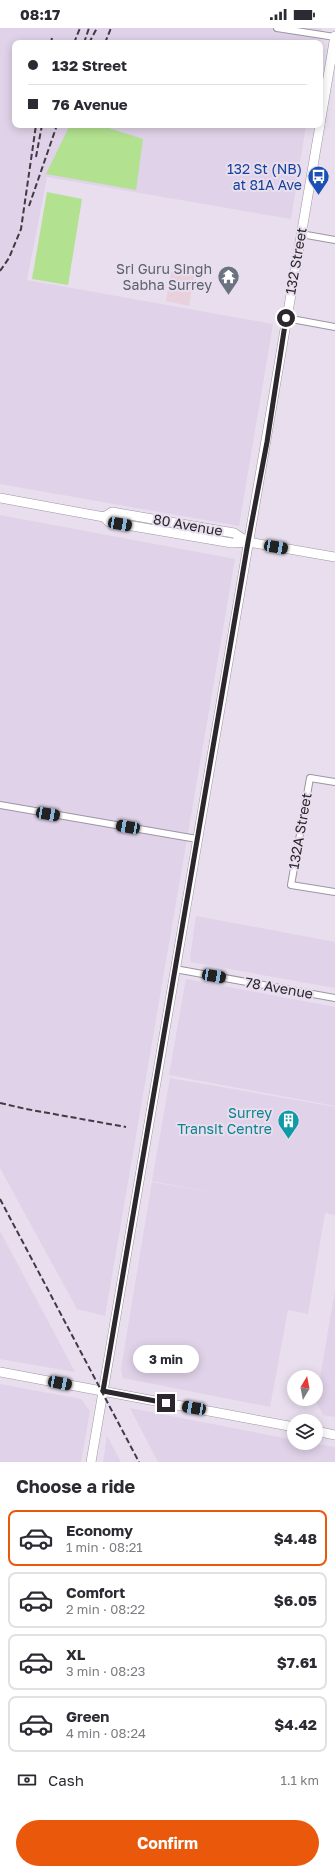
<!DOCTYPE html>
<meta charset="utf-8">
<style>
body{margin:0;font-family:"Golos Text",sans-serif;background:#f7f7f7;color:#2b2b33;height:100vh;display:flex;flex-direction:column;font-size:15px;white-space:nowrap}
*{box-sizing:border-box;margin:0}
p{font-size:13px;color:#7c7c81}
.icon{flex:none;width:22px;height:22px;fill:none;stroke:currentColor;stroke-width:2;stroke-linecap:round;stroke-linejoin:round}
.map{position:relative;height:1434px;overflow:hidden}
.sheet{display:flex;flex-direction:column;background:#fff;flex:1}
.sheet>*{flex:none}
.banner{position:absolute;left:12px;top:12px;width:311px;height:88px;border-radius:8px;box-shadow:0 2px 10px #0003;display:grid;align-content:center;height:88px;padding:0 16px;background:#fff}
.needle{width:26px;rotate:10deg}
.tools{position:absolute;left:287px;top:1342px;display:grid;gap:8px}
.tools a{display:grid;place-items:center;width:36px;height:36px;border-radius:50%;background:#fff;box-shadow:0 2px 10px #0003;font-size:20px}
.end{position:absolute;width:18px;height:18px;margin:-9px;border:5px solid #2b272d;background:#fff;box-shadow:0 0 0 2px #fff}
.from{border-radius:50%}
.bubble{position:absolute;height:28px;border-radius:14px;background:#fff;box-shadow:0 2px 10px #0003;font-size:13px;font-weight:700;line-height:28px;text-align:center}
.car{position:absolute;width:12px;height:24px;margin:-12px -6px;border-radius:5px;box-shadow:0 0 3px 1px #0007;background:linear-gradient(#222 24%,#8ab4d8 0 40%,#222 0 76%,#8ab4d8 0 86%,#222 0)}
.banner b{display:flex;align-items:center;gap:14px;height:38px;font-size:15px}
.banner b+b{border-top:1px solid #e1e1e2}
.banner i{width:10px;height:10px;background:#2b2b33}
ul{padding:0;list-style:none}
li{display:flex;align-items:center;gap:12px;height:56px;margin:0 8px 6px;padding:0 8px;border:2px solid #e1e1e2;border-radius:8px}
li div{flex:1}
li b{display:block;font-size:15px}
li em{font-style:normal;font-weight:700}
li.selected{border-color:#ea580c}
li>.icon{width:36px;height:36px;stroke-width:1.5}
h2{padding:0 16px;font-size:18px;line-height:48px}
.pay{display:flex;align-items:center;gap:10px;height:44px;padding:0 16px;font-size:15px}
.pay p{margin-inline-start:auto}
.button{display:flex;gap:8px;margin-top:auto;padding:8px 16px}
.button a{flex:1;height:46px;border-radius:24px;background:#ea580c;color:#fff;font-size:16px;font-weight:700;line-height:46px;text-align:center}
.status{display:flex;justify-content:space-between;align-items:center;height:28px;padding:0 20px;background:#fff;direction:ltr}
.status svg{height:11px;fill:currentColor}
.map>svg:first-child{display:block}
.built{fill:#e0d2e8}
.education{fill:#e8d1dd}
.green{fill:#b2e18f}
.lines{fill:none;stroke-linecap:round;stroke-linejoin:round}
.minor-casing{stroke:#9e95a3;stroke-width:8}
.secondary-casing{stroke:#9e95a3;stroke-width:10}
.minor{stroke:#fff;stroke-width:6}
.secondary{stroke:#fff;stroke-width:9}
.rail{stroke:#3f3b42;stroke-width:2;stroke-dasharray:6 3;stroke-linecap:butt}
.route{stroke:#2b272d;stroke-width:5}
.labels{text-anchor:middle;stroke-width:4;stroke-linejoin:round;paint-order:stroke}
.transit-label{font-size:14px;fill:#164399;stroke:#e8deee;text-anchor:end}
.street-label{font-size:14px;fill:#2b272d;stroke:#e8deee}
.worship-label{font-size:14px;fill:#5b616d;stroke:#e8deee;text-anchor:end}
.culture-label{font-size:14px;fill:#0d838f;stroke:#e8deee;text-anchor:end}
</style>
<div class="status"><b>08:17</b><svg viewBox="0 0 49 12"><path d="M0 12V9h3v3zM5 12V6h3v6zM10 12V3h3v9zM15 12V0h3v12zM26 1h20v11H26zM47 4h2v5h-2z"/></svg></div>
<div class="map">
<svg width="335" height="1434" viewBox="0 0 335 1434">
<rect width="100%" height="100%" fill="#e8deee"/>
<g class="built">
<path d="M0 0H322L320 15H15V97H306L291 191 47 149 27 252 273 296 239 498 0 456Z"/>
<path d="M0 487 235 531 105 1288 77 1281 0 1140Z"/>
<path d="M196 888 335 914V960L191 934 190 930Z"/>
<path d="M186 951 335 979V1078L169 1047Z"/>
<path d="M170 1050 335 1079V1187L325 1185 308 1286 288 1282 270 1379 123 1350 121 1341 152 1154 225 1167 152 1153Z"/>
<path d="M0 1203 75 1344 0 1331Z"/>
<path d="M335 1263V1389L323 1387 316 1373Z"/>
<path d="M0 1356 81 1371 90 1383 81 1434H0Z"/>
<path d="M130 1380 294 1412V1415H312L335 1419V1434H158Z"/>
<path d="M107 1408 121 1434H103Z"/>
</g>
<path class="education" d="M171 244 194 248 189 278 166 273Z"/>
<g class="green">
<path d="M70 97H99L143 111 136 162 46 146Z"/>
<path d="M47 164 82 171 68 257 32 251Z"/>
</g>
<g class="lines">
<defs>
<g id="minor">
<path d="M277 0 335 9"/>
<path d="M301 206 335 212"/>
<path d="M286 290 335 299"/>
<path d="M335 754 310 750 291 857 335 864"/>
<path d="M0 777 197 811"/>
<path d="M175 941 335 970"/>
</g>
<g id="secondary">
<path d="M320 96 335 8"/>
<path d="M0 470 104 489 109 494 232 515 248 514 335 529"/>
<path d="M104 489 112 484 234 505 248 514"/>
<path d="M0 1344 294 1399"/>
<path d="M316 1403 335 1407"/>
<path d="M91 1434 320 97"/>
</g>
</defs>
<use href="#minor" class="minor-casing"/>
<use href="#secondary" class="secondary-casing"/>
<use href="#minor" class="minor"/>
<use href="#secondary" class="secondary"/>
<g class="rail">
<path d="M51 15 52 10"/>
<path d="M74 15 80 0"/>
<path d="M84 15 89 0"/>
<path d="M89 15 97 0"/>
<path d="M105 15 111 0"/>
<path d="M36 129 42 97"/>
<path d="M29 178 57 97"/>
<path d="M0 243 9 230 21 201 36 97"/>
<path d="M0 1075 26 1081 126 1099"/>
<path d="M0 1171 139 1434"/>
</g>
</g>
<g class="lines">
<path class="route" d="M166 1375 103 1363 248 514 267 414 286 290"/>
</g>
<defs>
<symbol id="bus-pin" viewBox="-11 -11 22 30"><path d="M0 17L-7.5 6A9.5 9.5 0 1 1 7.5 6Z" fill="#1a4fb4" stroke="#e8deee"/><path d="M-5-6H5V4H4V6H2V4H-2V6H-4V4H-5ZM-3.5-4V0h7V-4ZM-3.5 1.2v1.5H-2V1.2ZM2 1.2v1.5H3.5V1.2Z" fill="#fff"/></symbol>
<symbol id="temple-pin" viewBox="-11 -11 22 30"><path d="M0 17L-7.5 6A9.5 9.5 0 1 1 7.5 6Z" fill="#6b7280" stroke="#e8deee"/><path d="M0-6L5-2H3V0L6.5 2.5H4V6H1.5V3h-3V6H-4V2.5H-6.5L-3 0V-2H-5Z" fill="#fff"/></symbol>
<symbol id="building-pin" viewBox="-11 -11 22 30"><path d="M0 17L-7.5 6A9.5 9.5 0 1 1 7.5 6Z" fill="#0f9aa8" stroke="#e8deee"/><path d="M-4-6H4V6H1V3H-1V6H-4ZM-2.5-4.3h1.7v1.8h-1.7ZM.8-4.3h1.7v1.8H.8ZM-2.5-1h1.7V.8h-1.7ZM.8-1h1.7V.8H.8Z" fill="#fff"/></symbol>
</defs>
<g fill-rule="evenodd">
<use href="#bus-pin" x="306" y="136" width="25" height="34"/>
<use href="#temple-pin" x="216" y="236" width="25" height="34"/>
<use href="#building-pin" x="276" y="1080" width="25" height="34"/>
</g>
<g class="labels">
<g class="transit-label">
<text x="302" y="146">132 St (NB)<tspan x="302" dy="16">at 81A Ave</tspan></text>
</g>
<g class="street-label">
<text transform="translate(296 233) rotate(-80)" y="5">132 Street</text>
<text transform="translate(188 497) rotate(10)" y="5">80 Avenue</text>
<text transform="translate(300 803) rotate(-80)" y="5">132A Street</text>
<text transform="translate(279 960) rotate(10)" y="5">78 Avenue</text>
</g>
<g class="worship-label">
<text x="212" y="246">Sri Guru Singh<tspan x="212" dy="16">Sabha Surrey</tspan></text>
</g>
<g class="culture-label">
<text x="272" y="1090">Surrey<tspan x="272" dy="16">Transit Centre</tspan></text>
</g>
</g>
</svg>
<div class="tools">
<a><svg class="needle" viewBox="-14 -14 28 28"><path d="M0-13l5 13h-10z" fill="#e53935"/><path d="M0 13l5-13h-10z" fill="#7c7c81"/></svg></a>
<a><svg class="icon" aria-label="layers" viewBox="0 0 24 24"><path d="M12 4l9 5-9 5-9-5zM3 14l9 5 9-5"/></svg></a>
</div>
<i class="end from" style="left:286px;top:290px"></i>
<i class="end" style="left:166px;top:1375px"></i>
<div class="bubble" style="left:133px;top:1317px;width:66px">3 min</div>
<i class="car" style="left:120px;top:496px;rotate:100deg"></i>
<i class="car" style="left:276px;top:519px;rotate:100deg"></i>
<i class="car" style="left:48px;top:786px;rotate:100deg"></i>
<i class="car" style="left:128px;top:799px;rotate:280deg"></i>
<i class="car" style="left:214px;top:948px;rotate:100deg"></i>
<i class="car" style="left:60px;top:1355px;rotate:101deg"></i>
<i class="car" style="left:194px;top:1380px;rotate:280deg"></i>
<div class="banner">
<b><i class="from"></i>132 Street</b>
<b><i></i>76 Avenue</b>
</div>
</div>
<section class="sheet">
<h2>Choose a ride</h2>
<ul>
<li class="selected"><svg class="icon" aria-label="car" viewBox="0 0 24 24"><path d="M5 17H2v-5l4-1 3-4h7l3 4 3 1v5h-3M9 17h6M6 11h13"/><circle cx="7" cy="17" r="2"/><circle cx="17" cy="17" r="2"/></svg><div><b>Economy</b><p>1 min · 08:21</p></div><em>$4.48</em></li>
<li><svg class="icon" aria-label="car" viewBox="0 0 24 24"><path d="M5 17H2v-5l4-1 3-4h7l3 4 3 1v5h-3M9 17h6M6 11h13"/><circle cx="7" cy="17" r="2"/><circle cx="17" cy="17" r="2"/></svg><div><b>Comfort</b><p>2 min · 08:22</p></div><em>$6.05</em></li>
<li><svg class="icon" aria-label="car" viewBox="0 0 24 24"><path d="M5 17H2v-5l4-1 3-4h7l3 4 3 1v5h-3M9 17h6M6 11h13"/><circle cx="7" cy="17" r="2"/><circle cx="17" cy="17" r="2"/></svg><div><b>XL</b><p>3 min · 08:23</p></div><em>$7.61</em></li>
<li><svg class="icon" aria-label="car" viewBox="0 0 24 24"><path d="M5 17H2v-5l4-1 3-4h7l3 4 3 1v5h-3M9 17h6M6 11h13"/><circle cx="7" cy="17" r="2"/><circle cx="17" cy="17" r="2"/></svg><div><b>Green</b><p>4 min · 08:24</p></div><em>$4.42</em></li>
</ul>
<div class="pay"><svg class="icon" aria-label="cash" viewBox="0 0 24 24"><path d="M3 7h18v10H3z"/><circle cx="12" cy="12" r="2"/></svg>Cash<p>1.1 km</p></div>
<div class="button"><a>Confirm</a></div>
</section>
